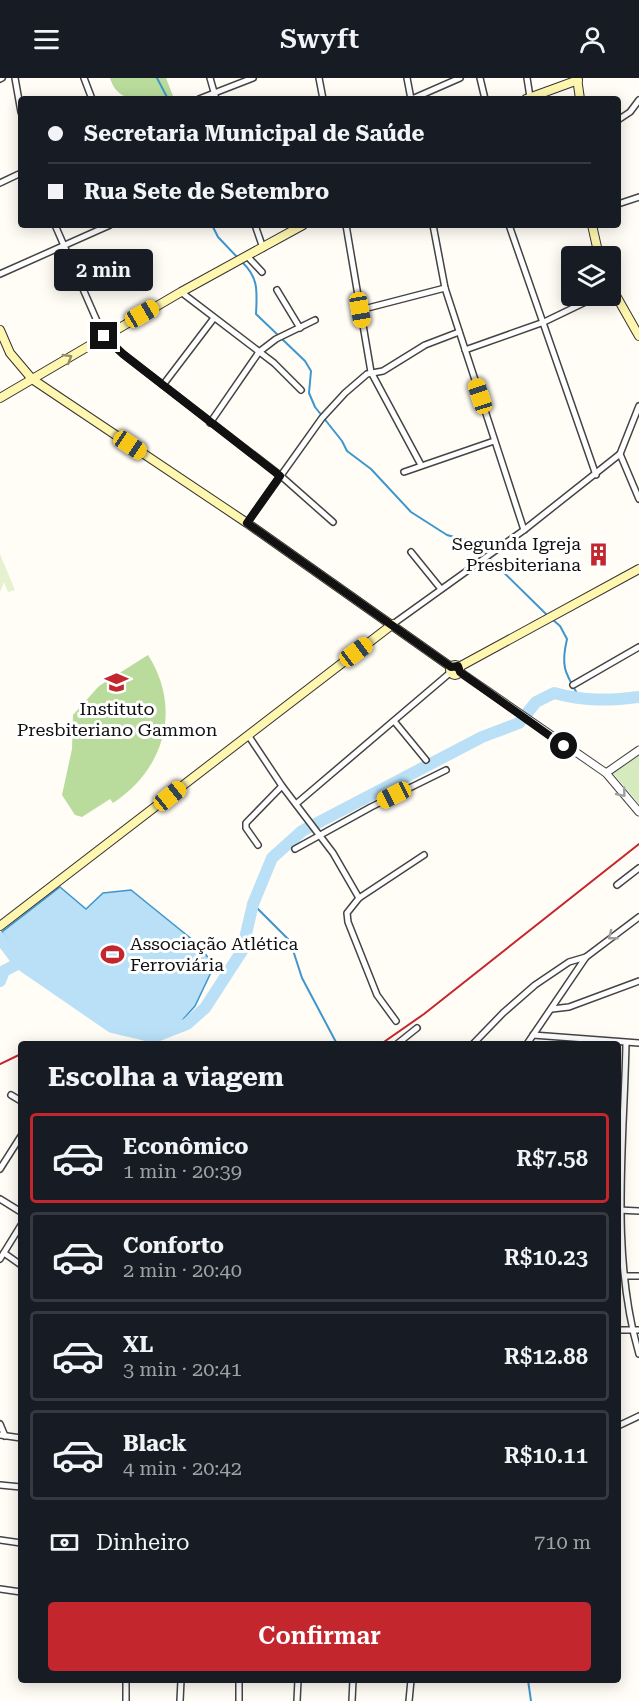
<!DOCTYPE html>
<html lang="pt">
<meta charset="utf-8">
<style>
body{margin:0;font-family:"Roboto Serif",serif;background:#242831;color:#f1f3f6;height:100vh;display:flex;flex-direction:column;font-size:22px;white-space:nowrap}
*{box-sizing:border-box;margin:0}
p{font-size:20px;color:#9ea1a6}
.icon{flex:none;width:33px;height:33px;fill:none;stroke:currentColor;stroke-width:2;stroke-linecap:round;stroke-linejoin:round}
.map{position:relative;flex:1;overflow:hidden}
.side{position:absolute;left:18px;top:963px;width:603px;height:642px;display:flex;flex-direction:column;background:#171b24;border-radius:6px;box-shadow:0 3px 15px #0003}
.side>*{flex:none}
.guide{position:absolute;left:18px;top:18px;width:603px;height:132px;border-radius:6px;box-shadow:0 3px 15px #0003;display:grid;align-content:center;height:132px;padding:0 30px;background:#171b24}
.tools{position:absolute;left:561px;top:168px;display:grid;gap:12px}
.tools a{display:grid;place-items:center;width:60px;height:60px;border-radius:6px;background:#171b24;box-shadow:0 3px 15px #0003;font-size:30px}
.end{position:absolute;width:27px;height:27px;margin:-14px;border:8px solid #111;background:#fff;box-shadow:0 0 0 3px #fff}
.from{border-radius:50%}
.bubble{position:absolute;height:42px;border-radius:6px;background:#171b24;box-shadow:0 3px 15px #0003;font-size:20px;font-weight:600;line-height:42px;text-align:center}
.car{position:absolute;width:18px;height:36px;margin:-18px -9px;border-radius:8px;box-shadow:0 0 4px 2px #0007;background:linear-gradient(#f5c518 24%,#345 0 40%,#f5c518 0 76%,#345 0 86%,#f5c518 0)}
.guide b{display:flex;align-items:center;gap:21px;height:57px;font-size:22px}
.guide b+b{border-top:2px solid #363941}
.guide i{width:15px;height:15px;background:#f1f3f6}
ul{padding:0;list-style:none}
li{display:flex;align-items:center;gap:18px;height:90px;margin:0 12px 9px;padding:0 18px;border:3px solid #363941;border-radius:6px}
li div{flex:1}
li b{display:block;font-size:22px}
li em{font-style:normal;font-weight:600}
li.selected{border-color:#c4262e}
li>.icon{width:54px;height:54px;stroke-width:1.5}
h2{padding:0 30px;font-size:27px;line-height:72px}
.pay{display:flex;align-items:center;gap:15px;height:66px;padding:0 30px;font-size:22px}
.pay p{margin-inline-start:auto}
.button{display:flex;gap:12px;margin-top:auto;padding:12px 30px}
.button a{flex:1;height:69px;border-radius:6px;background:#c4262e;color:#fff;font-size:24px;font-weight:600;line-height:69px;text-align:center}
header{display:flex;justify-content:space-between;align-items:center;height:78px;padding:0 30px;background:#171b24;font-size:27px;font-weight:600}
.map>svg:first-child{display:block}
.green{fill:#d5ebbd}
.forest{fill:#b9dc9c}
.pitch{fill:#e6f2cf}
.water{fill:#b9e0f7;stroke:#3f96cf;stroke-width:1.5}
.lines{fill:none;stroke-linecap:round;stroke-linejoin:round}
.stream{stroke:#3f96cf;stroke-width:2}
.river{stroke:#b9e0f7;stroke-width:12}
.minor-casing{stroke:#444;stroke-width:8}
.tertiary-casing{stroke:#444;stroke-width:9}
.secondary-casing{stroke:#333;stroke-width:10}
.minor{stroke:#fff;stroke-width:5}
.tertiary{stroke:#fff;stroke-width:7}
.secondary{stroke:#fff6b0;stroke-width:8}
.rail{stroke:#c4262e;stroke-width:2}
.oneway{stroke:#948f68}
.oneway2{stroke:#a0a0a0}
.route{stroke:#111;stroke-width:8}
.labels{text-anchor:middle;stroke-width:6;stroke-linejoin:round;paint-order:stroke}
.poi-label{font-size:18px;fill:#111;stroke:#fff;text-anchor:end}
</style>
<header><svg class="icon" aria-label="menu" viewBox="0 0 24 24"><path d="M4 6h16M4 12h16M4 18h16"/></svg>Swyft<svg class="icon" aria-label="person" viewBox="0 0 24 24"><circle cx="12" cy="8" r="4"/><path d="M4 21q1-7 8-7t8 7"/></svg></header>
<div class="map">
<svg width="639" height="1623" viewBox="0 0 639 1623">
<rect width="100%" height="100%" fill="#fffdf5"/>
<path class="green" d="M639 676V726L613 695Z"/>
<g class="forest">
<path d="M110 0H166L173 18 167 21C143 21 118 27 110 0Z"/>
<path d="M148 577C182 630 165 691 113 725L110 721 82 739 75 737 62 717 72 671 73 637 99 608Z"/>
</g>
<path class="pitch" d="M0 476 15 512 8 514 4 504 0 514Z"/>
<path class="water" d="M60 809 86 831 103 815 131 812 199 867 214 888 195 928 178 947 153 956 119 948 25 886 2 854Z"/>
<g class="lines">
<g class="stream">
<path d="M157 0 168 21"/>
<path d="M212 147 218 159 238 180"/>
<path d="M242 184C259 200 257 214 256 236L305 283 311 293 309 315 315 329 342 363 347 373 371 391 411 434 447 457 469 463 480 471 547 537"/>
<path d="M552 541 560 548 567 561C560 591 566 596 581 622"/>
<path d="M253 826 290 863 302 900 337 966"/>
<path d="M528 1602 531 1623"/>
</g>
<g class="river">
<path d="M0 860 19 885"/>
<path d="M0 903 4 893 19 885 112 949 154 959 187 946 205 930 242 873 253 826 272 780 302 753 482 659 519 645 536 624 554 615C584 623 609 623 639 619"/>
</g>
<defs>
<g id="minor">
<path d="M15 0 21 34"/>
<path d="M84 0 92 21"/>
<path d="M210 0 216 21"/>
<path d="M319 0 323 21"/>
<path d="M407 0 411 21"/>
<path d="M480 0 485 21"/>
<path d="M527 0 530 19"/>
<path d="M0 1 2 0"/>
<path d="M199 21 253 0"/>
<path d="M412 21 460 0"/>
<path d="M618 42 630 34 639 22"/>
<path d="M0 105 21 95"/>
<path d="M618 126 639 119"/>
<path d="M55 147 104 259 123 276 281 398 333 444"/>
<path d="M255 147 263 170"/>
<path d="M346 147 371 294 421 387"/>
<path d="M433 147 445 210 524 452"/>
<path d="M509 147 596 397"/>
<path d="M247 178 262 194"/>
<path d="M0 196 110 147"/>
<path d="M277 212 300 250"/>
<path d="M181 214 274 285 301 312"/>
<path d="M360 232 445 210"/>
<path d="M465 272 544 244 598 218"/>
<path d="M163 307 214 240"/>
<path d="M210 345 259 274 276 261 315 242"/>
<path d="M620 376 639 421"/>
<path d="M404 394 494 363"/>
<path d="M247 445 322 340 345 315 367 296 383 293 425 267 459 254"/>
<path d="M411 474 441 511"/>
<path d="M393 546 524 452 620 376 639 328"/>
<path d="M573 607 639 569"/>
<path d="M394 643 426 682"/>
<path d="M248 657 282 708 333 775 359 820"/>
<path d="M296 726 451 594"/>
<path d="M258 767 246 750V745L282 708"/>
<path d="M295 771 371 729 446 692"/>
<path d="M617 807 639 790"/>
<path d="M552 931 569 929 639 903"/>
<path d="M396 943 377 917 348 844 347 835 359 820 424 777"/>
<path d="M533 957 639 965"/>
<path d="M626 965C624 1067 610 1176 639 1276"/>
<path d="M397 966 417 950"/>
<path d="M473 966 503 935 535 907 569 884 586 879 639 839"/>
<path d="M527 966 586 879"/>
<path d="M11 1017 21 1023"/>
<path d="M0 1091 21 1058"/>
<path d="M0 1121 21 1134"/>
<path d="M618 1132 639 1133"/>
<path d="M4 1175 21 1187"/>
<path d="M0 1181 21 1147"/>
<path d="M625 1198H639"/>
<path d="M618 1252H639"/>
<path d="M0 1346 5 1358"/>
<path d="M618 1348 639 1338"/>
<path d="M0 1357 21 1360"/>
<path d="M0 1407 21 1409"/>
<path d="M0 1462 21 1465"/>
<path d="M0 1511 21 1514"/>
<path d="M126 1623V1602"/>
<path d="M180 1623 181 1602"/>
<path d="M239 1623V1602"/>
<path d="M297 1623 298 1602"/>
<path d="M352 1623 353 1602"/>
<path d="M409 1623 411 1602"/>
</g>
<g id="tertiary">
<path d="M460 594 606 695 639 734"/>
<path d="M606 695 639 672"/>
</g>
<g id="secondary">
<path d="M577 0 580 21"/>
<path d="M526 21 578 2"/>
<path d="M592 147 599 178"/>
<path d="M610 207 639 258"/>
<path d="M0 252 10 275 32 301 247 445 451 589"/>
<path d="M0 320 181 214 303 147"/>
<circle cx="455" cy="592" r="5"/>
<path d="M459 589 639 491"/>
<path d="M0 848 393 546"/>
</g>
</defs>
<use href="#minor" class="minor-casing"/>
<use href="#tertiary" class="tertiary-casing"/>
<use href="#secondary" class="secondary-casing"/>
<use href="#minor" class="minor"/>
<use href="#tertiary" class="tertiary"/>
<use href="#secondary" class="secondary"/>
<g class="rail">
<path d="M55 966H106"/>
<path d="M381 966 424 936 639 766"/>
<path d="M0 986 21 976"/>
</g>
</g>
<defs><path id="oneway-chevron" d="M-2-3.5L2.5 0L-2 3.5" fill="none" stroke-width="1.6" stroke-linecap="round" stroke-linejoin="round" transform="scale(1.5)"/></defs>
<use class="oneway" href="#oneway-chevron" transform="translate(68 280) rotate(-31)"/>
<g class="oneway2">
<use href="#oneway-chevron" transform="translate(622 715) rotate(50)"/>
<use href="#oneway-chevron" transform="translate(612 858) rotate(142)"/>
</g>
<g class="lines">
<path class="route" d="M104 258 123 276 280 398 247 445 451 589 458 588 460 594 564 668"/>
</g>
<defs>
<symbol id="building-bare" viewBox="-9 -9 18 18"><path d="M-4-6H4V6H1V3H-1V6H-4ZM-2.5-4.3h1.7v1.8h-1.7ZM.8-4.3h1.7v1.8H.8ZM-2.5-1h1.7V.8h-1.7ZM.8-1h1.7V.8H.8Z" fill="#c4262e" stroke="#fff" stroke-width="2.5" paint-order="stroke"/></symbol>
<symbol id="school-bare" viewBox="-9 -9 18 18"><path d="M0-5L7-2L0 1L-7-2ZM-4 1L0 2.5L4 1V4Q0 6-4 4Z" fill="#c4262e" stroke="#fff" stroke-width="2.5" paint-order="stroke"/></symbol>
<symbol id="stadium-bare" viewBox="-9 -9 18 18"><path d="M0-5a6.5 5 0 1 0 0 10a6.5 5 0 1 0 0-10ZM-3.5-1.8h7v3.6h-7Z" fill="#c4262e" stroke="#fff" stroke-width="2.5" paint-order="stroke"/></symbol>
</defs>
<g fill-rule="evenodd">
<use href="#building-bare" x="582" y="460" width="33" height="33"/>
<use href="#school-bare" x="100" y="588" width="33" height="33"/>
<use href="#stadium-bare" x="96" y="860" width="33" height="33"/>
</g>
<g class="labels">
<g class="poi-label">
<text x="581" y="472">Segunda Igreja<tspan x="581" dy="21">Presbiteriana</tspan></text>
<text x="117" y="637" text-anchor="middle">Instituto<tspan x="117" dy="21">Presbiteriano Gammon</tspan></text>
<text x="130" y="872" text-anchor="start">Associação Atlética<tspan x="130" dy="21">Ferroviária</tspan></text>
</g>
</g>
</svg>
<div class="tools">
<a><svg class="icon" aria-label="layers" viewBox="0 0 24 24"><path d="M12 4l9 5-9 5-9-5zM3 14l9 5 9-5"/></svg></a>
</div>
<i class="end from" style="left:564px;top:668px"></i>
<i class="end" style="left:104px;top:258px"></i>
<div class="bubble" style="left:54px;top:171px;width:99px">2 min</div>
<i class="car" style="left:360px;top:232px;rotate:170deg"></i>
<i class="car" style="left:142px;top:236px;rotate:60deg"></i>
<i class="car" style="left:480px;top:318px;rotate:342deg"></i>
<i class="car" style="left:130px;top:367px;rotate:124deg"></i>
<i class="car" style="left:356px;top:574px;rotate:53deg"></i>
<i class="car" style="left:394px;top:717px;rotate:243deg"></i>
<i class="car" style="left:170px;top:718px;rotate:51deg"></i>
<div class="guide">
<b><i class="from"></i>Secretaria Municipal de Saúde</b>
<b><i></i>Rua Sete de Setembro</b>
</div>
<section class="side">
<h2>Escolha a viagem</h2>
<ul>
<li class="selected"><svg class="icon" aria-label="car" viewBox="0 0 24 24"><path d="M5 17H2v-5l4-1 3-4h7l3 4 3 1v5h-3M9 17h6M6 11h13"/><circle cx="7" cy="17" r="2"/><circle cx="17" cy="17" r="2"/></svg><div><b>Econômico</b><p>1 min · 20:39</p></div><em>R$7.58</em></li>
<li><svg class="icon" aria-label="car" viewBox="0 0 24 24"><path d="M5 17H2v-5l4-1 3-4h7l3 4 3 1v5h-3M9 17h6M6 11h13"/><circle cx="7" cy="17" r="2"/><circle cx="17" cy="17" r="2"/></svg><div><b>Conforto</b><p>2 min · 20:40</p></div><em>R$10.23</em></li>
<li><svg class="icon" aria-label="car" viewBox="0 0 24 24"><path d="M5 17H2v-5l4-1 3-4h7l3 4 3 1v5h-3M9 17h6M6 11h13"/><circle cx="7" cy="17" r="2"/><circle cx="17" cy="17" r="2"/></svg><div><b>XL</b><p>3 min · 20:41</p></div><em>R$12.88</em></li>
<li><svg class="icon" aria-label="car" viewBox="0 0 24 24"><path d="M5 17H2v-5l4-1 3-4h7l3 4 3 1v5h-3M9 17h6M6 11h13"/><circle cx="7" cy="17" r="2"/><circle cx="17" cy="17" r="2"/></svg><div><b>Black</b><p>4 min · 20:42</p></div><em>R$10.11</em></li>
</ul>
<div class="pay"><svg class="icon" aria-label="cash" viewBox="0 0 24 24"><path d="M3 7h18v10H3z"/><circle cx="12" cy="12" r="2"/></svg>Dinheiro<p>710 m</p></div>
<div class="button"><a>Confirmar</a></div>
</section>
</div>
